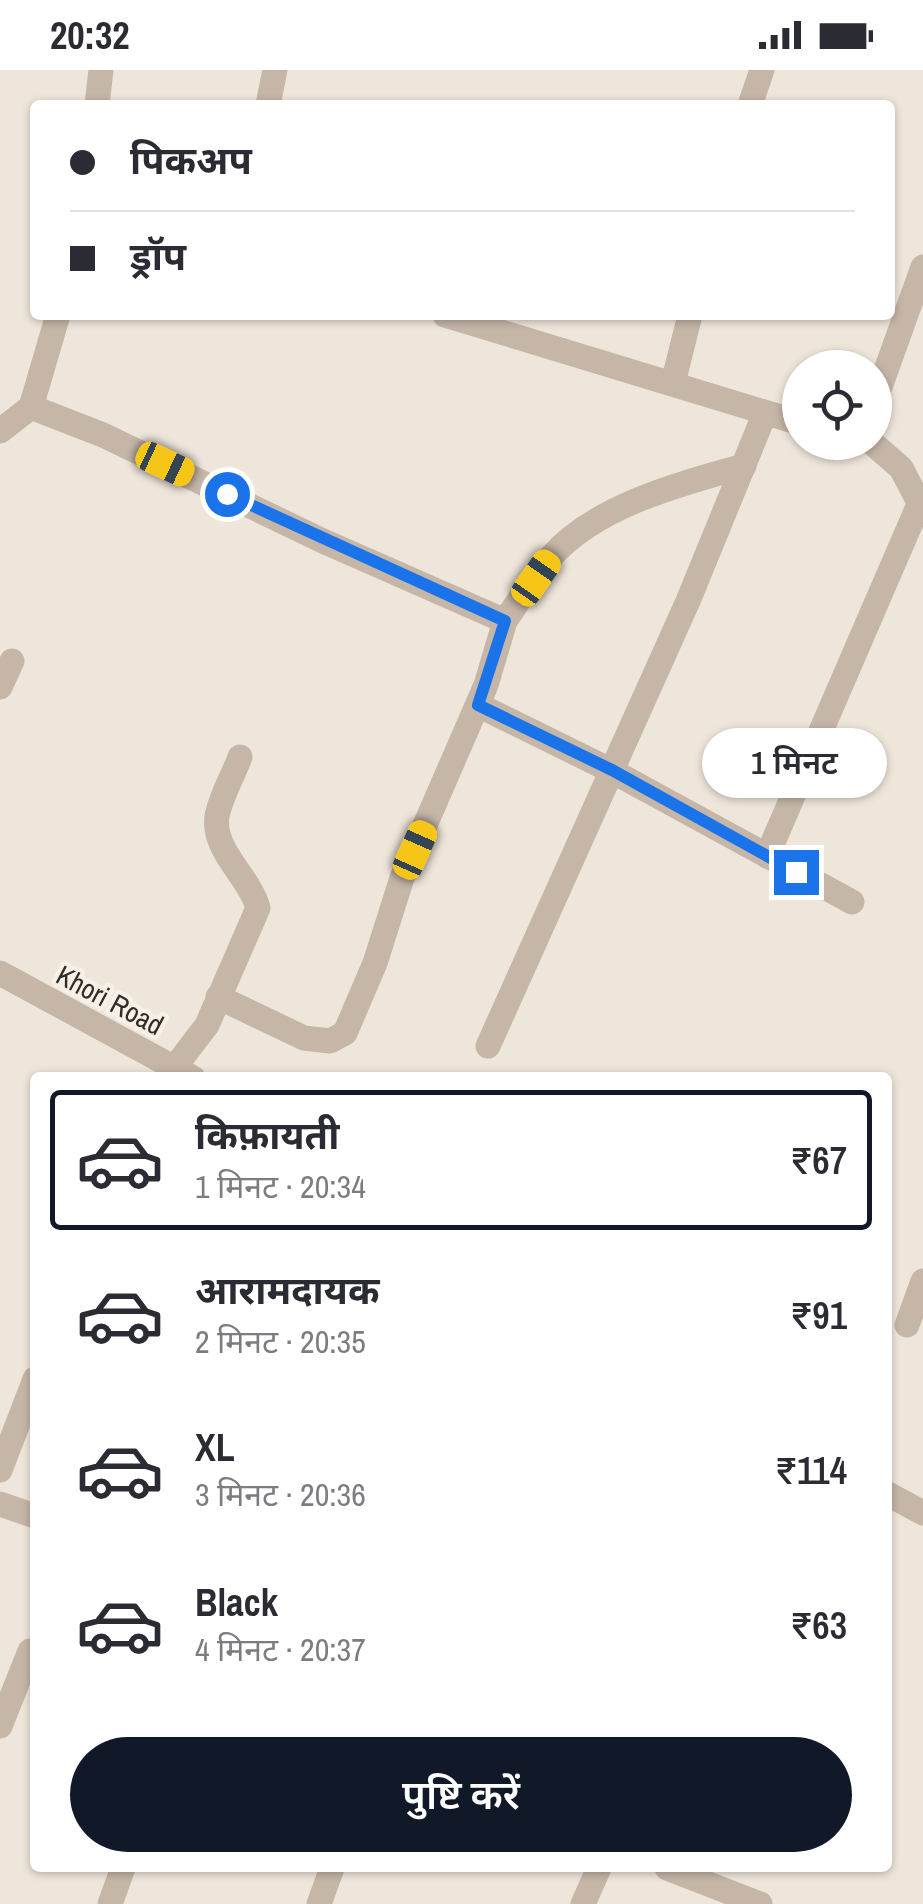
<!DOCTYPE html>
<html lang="hi">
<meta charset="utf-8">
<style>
body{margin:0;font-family:"Archivo Narrow","Noto Sans Devanagari",sans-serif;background:#f2f2f3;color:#2b2b33;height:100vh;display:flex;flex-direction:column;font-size:38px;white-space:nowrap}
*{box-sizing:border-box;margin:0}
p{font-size:32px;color:#7c7c81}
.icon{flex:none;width:55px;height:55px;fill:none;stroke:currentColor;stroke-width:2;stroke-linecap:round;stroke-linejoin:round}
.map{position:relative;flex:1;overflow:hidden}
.sheet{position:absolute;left:30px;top:1002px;width:862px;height:800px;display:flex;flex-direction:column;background:#fff;border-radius:10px;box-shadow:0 2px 8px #0004}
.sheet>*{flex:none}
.guide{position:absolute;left:30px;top:30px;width:865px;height:220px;border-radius:10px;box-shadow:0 2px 8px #0004;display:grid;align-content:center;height:220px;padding:0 40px;background:#fff}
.tools{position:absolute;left:782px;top:280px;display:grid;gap:20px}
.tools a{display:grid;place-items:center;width:110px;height:110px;border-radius:50%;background:#fff;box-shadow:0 2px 8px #0004;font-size:50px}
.end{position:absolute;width:45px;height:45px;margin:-22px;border:12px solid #1a73e8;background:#fff;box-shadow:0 0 0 5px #fff}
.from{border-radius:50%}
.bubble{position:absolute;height:70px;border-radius:35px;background:#fff;box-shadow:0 2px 8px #0004;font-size:32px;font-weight:600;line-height:70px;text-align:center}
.car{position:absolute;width:30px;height:60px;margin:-30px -15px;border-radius:12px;box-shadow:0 0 8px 2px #0007;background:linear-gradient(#f5c518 24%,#345 0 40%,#f5c518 0 76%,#345 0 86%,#f5c518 0)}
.guide b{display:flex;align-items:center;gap:35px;height:95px;font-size:38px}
.guide b+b{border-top:2px solid #e1e1e2}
.guide i{width:25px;height:25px;background:#2b2b33}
ul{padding:18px 0 0;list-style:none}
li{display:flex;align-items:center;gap:30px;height:140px;margin:0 20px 15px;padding:0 20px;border:5px solid transparent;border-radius:10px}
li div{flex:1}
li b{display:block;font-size:38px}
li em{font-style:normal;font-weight:600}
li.on{border-color:#111827}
li>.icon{width:90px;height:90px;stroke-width:1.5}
.action{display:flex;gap:20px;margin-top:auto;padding:20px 40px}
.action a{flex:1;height:115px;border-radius:60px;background:#111827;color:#fff;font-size:40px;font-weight:600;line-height:115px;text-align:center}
.status{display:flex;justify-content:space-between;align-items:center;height:70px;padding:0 50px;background:#fff;direction:ltr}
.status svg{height:28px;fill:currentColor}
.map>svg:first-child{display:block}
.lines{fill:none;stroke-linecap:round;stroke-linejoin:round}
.minor{stroke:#c5b6a8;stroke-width:25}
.route{stroke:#1a73e8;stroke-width:12}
.labels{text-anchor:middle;stroke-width:9;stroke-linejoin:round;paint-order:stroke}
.street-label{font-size:28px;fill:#332b28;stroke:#f7f0e7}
</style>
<div class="status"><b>20:32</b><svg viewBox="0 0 49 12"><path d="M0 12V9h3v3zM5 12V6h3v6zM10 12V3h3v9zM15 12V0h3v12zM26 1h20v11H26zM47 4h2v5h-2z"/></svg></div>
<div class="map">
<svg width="923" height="1834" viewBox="0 0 923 1834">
<rect width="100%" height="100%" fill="#efe6db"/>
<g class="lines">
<g class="minor">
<path d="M97 35 101 0"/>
<path d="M268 35 275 0"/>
<path d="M750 35 762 0"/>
<path d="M445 245 800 353"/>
<path d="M673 313 690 245"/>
<path d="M875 331 923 197"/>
<path d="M31 337 103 365 323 471 505 551 486 615 402 808 375 893 345 963 330 971 304 968 218 927"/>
<path d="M0 361 31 337 58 245"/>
<path d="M871 372 901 398 923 440"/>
<path d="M505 551C519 531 533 507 550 488 595 436 679 414 744 396"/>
<path d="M0 617 12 591"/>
<path d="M478 635 612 701 852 832"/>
<path d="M767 786 920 432"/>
<path d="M0 903 193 1008"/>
<path d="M488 976 688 531 765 343"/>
<path d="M175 997 207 955 258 838C250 807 212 781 217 746 221 726 233 706 240 687"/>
<path d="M907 1255 923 1211"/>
<path d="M0 1400 35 1309"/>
<path d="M888 1424 923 1443"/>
<path d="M0 1434 35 1446"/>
<path d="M0 1656 30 1581"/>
<path d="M667 1798 760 1834"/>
<path d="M110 1834 123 1798"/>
<path d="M319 1834 332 1798"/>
<path d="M583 1834 599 1798"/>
</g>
</g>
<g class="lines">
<path class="route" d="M227 424 505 551 478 635 612 700 796 802"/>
</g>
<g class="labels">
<g class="street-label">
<text transform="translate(110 930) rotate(28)" y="10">Khori Road</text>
</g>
</g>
</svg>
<div class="tools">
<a><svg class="icon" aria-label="locate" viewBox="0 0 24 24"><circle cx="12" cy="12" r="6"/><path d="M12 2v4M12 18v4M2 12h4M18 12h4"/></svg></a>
</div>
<i class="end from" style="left:227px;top:424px"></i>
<i class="end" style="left:796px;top:802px"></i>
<div class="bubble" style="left:702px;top:658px;width:185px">1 मिनट</div>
<i class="car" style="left:165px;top:394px;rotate:115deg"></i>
<i class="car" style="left:536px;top:508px;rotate:35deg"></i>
<i class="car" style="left:415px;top:780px;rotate:24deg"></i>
<div class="guide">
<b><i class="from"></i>पिकअप</b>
<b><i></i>ड्रॉप</b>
</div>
<section class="sheet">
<ul>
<li class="on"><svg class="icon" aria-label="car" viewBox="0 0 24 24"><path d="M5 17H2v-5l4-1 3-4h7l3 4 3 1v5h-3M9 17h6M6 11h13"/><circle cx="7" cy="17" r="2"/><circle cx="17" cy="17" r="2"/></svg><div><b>किफ़ायती</b><p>1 मिनट · 20:34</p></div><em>₹67</em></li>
<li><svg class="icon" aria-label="car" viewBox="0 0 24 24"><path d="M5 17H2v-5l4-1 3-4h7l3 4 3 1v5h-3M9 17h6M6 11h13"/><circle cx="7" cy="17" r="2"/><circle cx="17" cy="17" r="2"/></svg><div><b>आरामदायक</b><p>2 मिनट · 20:35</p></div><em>₹91</em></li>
<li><svg class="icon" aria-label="car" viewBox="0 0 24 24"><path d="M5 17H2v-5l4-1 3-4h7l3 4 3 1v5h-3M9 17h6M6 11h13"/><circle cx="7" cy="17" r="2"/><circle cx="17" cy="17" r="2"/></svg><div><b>XL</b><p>3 मिनट · 20:36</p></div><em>₹114</em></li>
<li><svg class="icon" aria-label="car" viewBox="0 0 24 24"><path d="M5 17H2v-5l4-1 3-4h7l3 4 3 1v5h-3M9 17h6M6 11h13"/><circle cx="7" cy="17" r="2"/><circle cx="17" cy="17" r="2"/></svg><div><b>Black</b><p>4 मिनट · 20:37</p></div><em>₹63</em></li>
</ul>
<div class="action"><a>पुष्टि करें</a></div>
</section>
</div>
